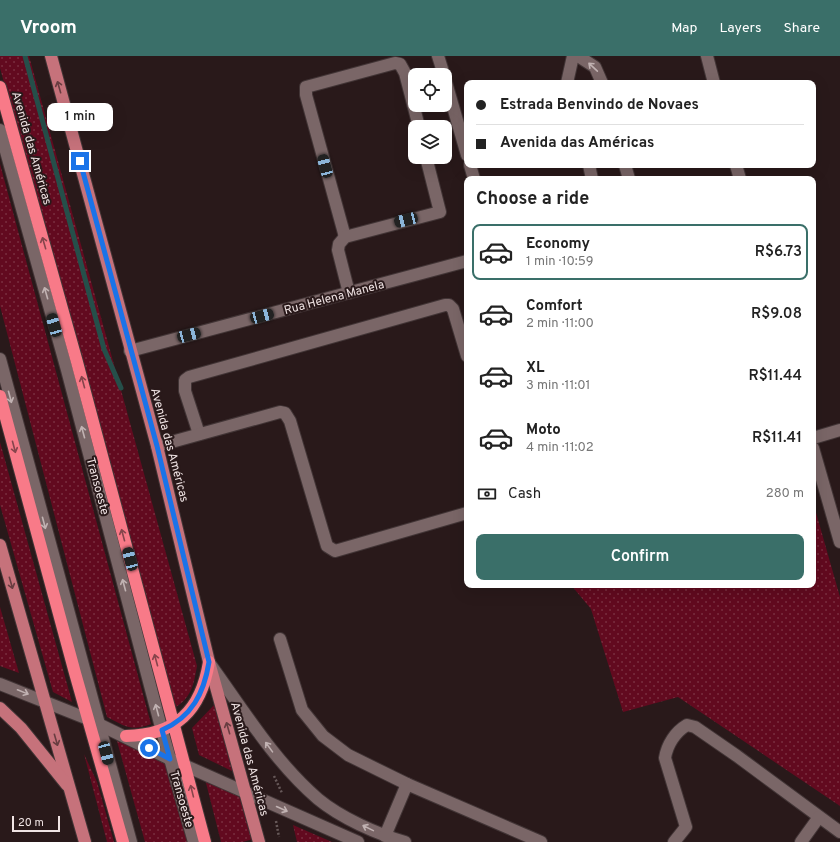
<!DOCTYPE html>
<meta charset="utf-8">
<style>
body{margin:0;font-family:Overpass,sans-serif;background:#f6f6f6;color:#222;height:100vh;display:flex;flex-direction:column;font-size:15px;white-space:nowrap}
*{box-sizing:border-box;margin:0}
p{font-size:13px;color:#767676}
.icon{flex:none;width:22px;height:22px;fill:none;stroke:currentColor;stroke-width:2;stroke-linecap:round;stroke-linejoin:round}
.map{position:relative;flex:1;overflow:hidden}
.details{position:absolute;left:464px;top:120px;width:352px;height:412px;display:flex;flex-direction:column;background:#fff;border-radius:8px;box-shadow:0 4px 16px #0002}
.details>*{flex:none}
.top-card{position:absolute;left:464px;top:24px;width:352px;height:88px;border-radius:8px;box-shadow:0 4px 16px #0002;display:grid;align-content:center;height:88px;padding:0 12px;background:#fff}
.fabs{position:absolute;left:408px;top:12px;display:grid;gap:8px}
.fabs a{display:grid;place-items:center;width:44px;height:44px;border-radius:8px;background:#fff;box-shadow:0 4px 16px #0002;font-size:20px}
.scale{position:absolute;left:12px;bottom:10px;width:48px;box-sizing:border-box;padding-left:4px;border:2px solid #f0e4e4;border-top:0;font-size:11px;line-height:14px;white-space:nowrap;color:#f0e4e4;-webkit-text-stroke:3px #29191a;paint-order:stroke}
.end{position:absolute;width:18px;height:18px;margin:-9px;border:5px solid #1a73e8;background:#fff;box-shadow:0 0 0 2px #fff}
.from{border-radius:50%}
.bubble{position:absolute;height:28px;border-radius:8px;background:#fff;box-shadow:0 4px 16px #0002;font-size:13px;font-weight:600;line-height:28px;text-align:center}
.car{position:absolute;width:12px;height:24px;margin:-12px -6px;border-radius:5px;box-shadow:0 0 3px 1px #0007;background:linear-gradient(#222 24%,#8ab4d8 0 40%,#222 0 76%,#8ab4d8 0 86%,#222 0)}
.top-card b{display:flex;align-items:center;gap:14px;height:38px;font-size:15px}
.top-card b+b{border-top:1px solid #e0e0e0}
.top-card i{width:10px;height:10px;background:#222}
ul{padding:0;list-style:none}
li{display:flex;align-items:center;gap:12px;height:56px;margin:0 8px 6px;padding:0 4px;border:2px solid transparent;border-radius:8px}
li div{flex:1}
li b{display:block;font-size:15px}
li em{font-style:normal;font-weight:600}
li.on{border-color:#3a6f69}
li>.icon{width:36px;height:36px;stroke-width:1.5}
h2{padding:0 12px;font-size:18px;line-height:48px}
.pay{display:flex;align-items:center;gap:10px;height:44px;padding:0 12px;font-size:15px}
.pay p{margin-inline-start:auto}
.primary-button{display:flex;gap:8px;margin-top:auto;padding:8px 12px}
.primary-button a{flex:1;height:46px;border-radius:8px;background:#3a6f69;color:#fff;font-size:16px;font-weight:600;line-height:46px;text-align:center}
header{display:flex;align-items:center;gap:24px;box-sizing:border-box;height:56px;padding:0 20px;background:#3a6f69;color:#fff}
header strong{font-size:19px}
nav{display:flex;gap:22px;margin-inline-start:auto;font-size:14px}
.map>svg:first-child{display:block}
.grass{fill:url(#grass-dots)}
.lines{fill:none;stroke-linecap:round;stroke-linejoin:round}
.stream{stroke:#254f4a;stroke-width:5}
.minor-casing{stroke:#423536;stroke-width:14}
.major-casing{stroke:#423536;stroke-width:14}
.highway-casing{stroke:#423536;stroke-width:14}
.path{stroke:#675959;stroke-width:2.5;stroke-dasharray:2 2;stroke-linecap:butt}
.minor{stroke:#7a6667;stroke-width:12}
.major{stroke:#c6727b;stroke-width:12}
.highway{stroke:#f87a88;stroke-width:12}
.oneway{stroke:#c1b2b2}
.oneway2{stroke:#683d41}
.oneway3{stroke:#86454c}
.route{stroke:#1a73e8;stroke-width:5}
.labels{text-anchor:middle;stroke-width:4;stroke-linejoin:round;paint-order:stroke}
.street-label{font-size:12px;fill:#f0e4e4;stroke:#29191a}
</style>
<header>
<strong>Vroom</strong>
<nav><a>Map</a><a>Layers</a><a>Share</a></nav>
</header>
<div class="map">
<svg width="840" height="786" viewBox="0 0 840 786">
<defs>
<pattern id="grass-dots" width="8" height="8" patternUnits="userSpaceOnUse"><rect width="8" height="8" fill="#620a1f"/><path d="M2 2h.1M6 6h.1" fill="none" stroke="#792e3f" stroke-width="1.8" stroke-linecap="round"/></pattern>
</defs>
<rect width="100%" height="100%" fill="#29191a"/>
<g class="grass">
<path d="M0 0H29L197 610C194 627 192 641 176 651L0 12Z"/>
<path d="M0 108 151 668C131 676 125 670 107 661L0 250Z"/>
<path d="M0 386 72 646 53 636 0 449Z"/>
<path d="M813 446 840 541V750L678 641 623 656 591 553 571 529H813Z"/>
<path d="M0 551 19 617 0 610Z"/>
<path d="M215 648 234 716 199 699 192 672Z"/>
<path d="M117 685 164 705 188 786H145Z"/>
<path d="M84 698 97 726 114 786H107Z"/>
<path d="M205 723 241 741 253 783 243 786H221Z"/>
<path d="M293 769 332 786H297Z"/>
</g>
<g class="lines">
<path class="stream" d="M25 0 104 293 121 332"/>
<defs>
<g id="minor">
<path d="M438 0 444 19"/>
<path d="M578 0 595 11 602 27"/>
<path d="M707 0 714 27"/>
<path d="M445 23 467 99"/>
<path d="M567 27 573 0"/>
<path d="M0 74 67 314 162 675 194 786"/>
<path d="M470 109 474 123"/>
<path d="M589 109 592 123"/>
<path d="M625 109 629 123"/>
<path d="M736 109 740 123"/>
<path d="M345 181 306 39V31L395 7 400 8 405 17 419 71"/>
<path d="M349 237 338 194 339 188 345 181 440 156 426 101"/>
<path d="M130 295 467 205"/>
<path d="M0 303 131 786"/>
<path d="M199 378 185 335V324L189 321 445 249H449L453 253 467 300"/>
<path d="M813 382 840 374"/>
<path d="M157 390 280 356 285 357 290 365 327 490 335 495 467 457"/>
<path d="M813 392 840 486"/>
<path d="M280 583 302 654 323 680 348 699 407 728 541 786"/>
<path d="M210 608C244 655 274 705 318 743 341 762 377 778 405 786"/>
<path d="M0 628 88 663 170 703 358 786"/>
<path d="M385 780 407 728"/>
<path d="M674 786 686 771 665 702C667 689 675 676 687 669L695 671 737 700 840 776"/>
<path d="M801 786 819 761"/>
</g>
<g id="major">
<path d="M51 0 157 390 209 606 259 786"/>
<path d="M0 489 85 786"/>
<path d="M0 652 21 672 67 729"/>
</g>
<g id="highway">
<path d="M0 31 77 306 205 786"/>
<path d="M0 340 75 617 123 786"/>
<path d="M126 680C176 679 201 655 209 606"/>
</g>
</defs>
<use href="#minor" class="minor-casing"/>
<use href="#major" class="major-casing"/>
<use href="#highway" class="highway-casing"/>
<g class="path">
<path d="M274 720 282 737"/>
<path d="M276 765 279 781"/>
</g>
<use href="#minor" class="minor"/>
<use href="#major" class="major"/>
<use href="#highway" class="highway"/>
</g>
<defs><path id="oneway-shaft" d="M-6 0H5M1.5-3L5.5 0L1.5 3" fill="none" stroke-width="1.6" stroke-linecap="round" stroke-linejoin="round"/></defs>
<g class="oneway">
<use href="#oneway-shaft" transform="translate(593 11) rotate(-137)"/>
<use href="#oneway-shaft" transform="translate(46 237) rotate(-106)"/>
<use href="#oneway-shaft" transform="translate(10 341) rotate(75)"/>
<use href="#oneway-shaft" transform="translate(83 376) rotate(-105)"/>
<use href="#oneway-shaft" transform="translate(44 467) rotate(75)"/>
<use href="#oneway-shaft" transform="translate(124 529) rotate(-105)"/>
<use href="#oneway-shaft" transform="translate(23 636) rotate(22)"/>
<use href="#oneway-shaft" transform="translate(157 654) rotate(-105)"/>
<use href="#oneway-shaft" transform="translate(269 691) rotate(-126)"/>
<use href="#oneway-shaft" transform="translate(282 753) rotate(24)"/>
<use href="#oneway-shaft" transform="translate(368 772) rotate(-154)"/>
</g>
<g class="oneway2">
<use href="#oneway-shaft" transform="translate(59 31) rotate(-106)"/>
<use href="#oneway-shaft" transform="translate(11 527) rotate(74)"/>
<use href="#oneway-shaft" transform="translate(228 672) rotate(-106)"/>
<use href="#oneway-shaft" transform="translate(56 684) rotate(74)"/>
</g>
<g class="oneway3">
<use href="#oneway-shaft" transform="translate(44 187) rotate(-106)"/>
<use href="#oneway-shaft" transform="translate(83 326) rotate(-105)"/>
<use href="#oneway-shaft" transform="translate(14 391) rotate(75)"/>
<use href="#oneway-shaft" transform="translate(123 479) rotate(-105)"/>
<use href="#oneway-shaft" transform="translate(156 604) rotate(-105)"/>
<use href="#oneway-shaft" transform="translate(192 735) rotate(-104)"/>
</g>
<g class="lines">
<path class="route" d="M80 105 157 390 209 606C204 637 192 661 162 674L170 703 149 692"/>
</g>
<g class="labels">
<g class="street-label">
<text transform="translate(32 92) rotate(74)" y="4">Avenida das Américas</text>
<text transform="translate(334 241) rotate(-15)" y="4">Rua Helena Manela</text>
<text transform="translate(170 389) rotate(75)" y="4">Avenida das Américas</text>
<text transform="translate(98 430) rotate(75)" y="4">Transoeste</text>
<text transform="translate(250 703) rotate(75)" y="4">Avenida das Américas</text>
<text transform="translate(182 743) rotate(74)" y="4">Transoeste</text>
</g>
</g>
</svg>
<div class="fabs">
<a><svg class="icon" aria-label="locate" viewBox="0 0 24 24"><circle cx="12" cy="12" r="6"/><path d="M12 2v4M12 18v4M2 12h4M18 12h4"/></svg></a>
<a><svg class="icon" aria-label="layers" viewBox="0 0 24 24"><path d="M12 4l9 5-9 5-9-5zM3 14l9 5 9-5"/></svg></a>
</div>
<div class="scale">20 m</div>
<i class="end from" style="left:149px;top:692px"></i>
<i class="end" style="left:80px;top:105px"></i>
<div class="bubble" style="left:47px;top:47px;width:66px">1 min</div>
<i class="car" style="left:325px;top:110px;rotate:345deg"></i>
<i class="car" style="left:406px;top:164px;rotate:256deg"></i>
<i class="car" style="left:262px;top:260px;rotate:75deg"></i>
<i class="car" style="left:54px;top:269px;rotate:344deg"></i>
<i class="car" style="left:189px;top:279px;rotate:75deg"></i>
<i class="car" style="left:130px;top:503px;rotate:345deg"></i>
<i class="car" style="left:106px;top:697px;rotate:165deg"></i>
<div class="top-card">
<b><i class="from"></i>Estrada Benvindo de Novaes</b>
<b><i></i>Avenida das Américas</b>
</div>
<section class="details">
<h2>Choose a ride</h2>
<ul>
<li class="on"><svg class="icon" aria-label="car" viewBox="0 0 24 24"><path d="M5 17H2v-5l4-1 3-4h7l3 4 3 1v5h-3M9 17h6M6 11h13"/><circle cx="7" cy="17" r="2"/><circle cx="17" cy="17" r="2"/></svg><div><b>Economy</b><p>1 min · 10:59</p></div><em>R$6.73</em></li>
<li><svg class="icon" aria-label="car" viewBox="0 0 24 24"><path d="M5 17H2v-5l4-1 3-4h7l3 4 3 1v5h-3M9 17h6M6 11h13"/><circle cx="7" cy="17" r="2"/><circle cx="17" cy="17" r="2"/></svg><div><b>Comfort</b><p>2 min · 11:00</p></div><em>R$9.08</em></li>
<li><svg class="icon" aria-label="car" viewBox="0 0 24 24"><path d="M5 17H2v-5l4-1 3-4h7l3 4 3 1v5h-3M9 17h6M6 11h13"/><circle cx="7" cy="17" r="2"/><circle cx="17" cy="17" r="2"/></svg><div><b>XL</b><p>3 min · 11:01</p></div><em>R$11.44</em></li>
<li><svg class="icon" aria-label="car" viewBox="0 0 24 24"><path d="M5 17H2v-5l4-1 3-4h7l3 4 3 1v5h-3M9 17h6M6 11h13"/><circle cx="7" cy="17" r="2"/><circle cx="17" cy="17" r="2"/></svg><div><b>Moto</b><p>4 min · 11:02</p></div><em>R$11.41</em></li>
</ul>
<div class="pay"><svg class="icon" aria-label="cash" viewBox="0 0 24 24"><path d="M3 7h18v10H3z"/><circle cx="12" cy="12" r="2"/></svg>Cash<p>280 m</p></div>
<div class="primary-button"><a>Confirm</a></div>
</section>
</div>
